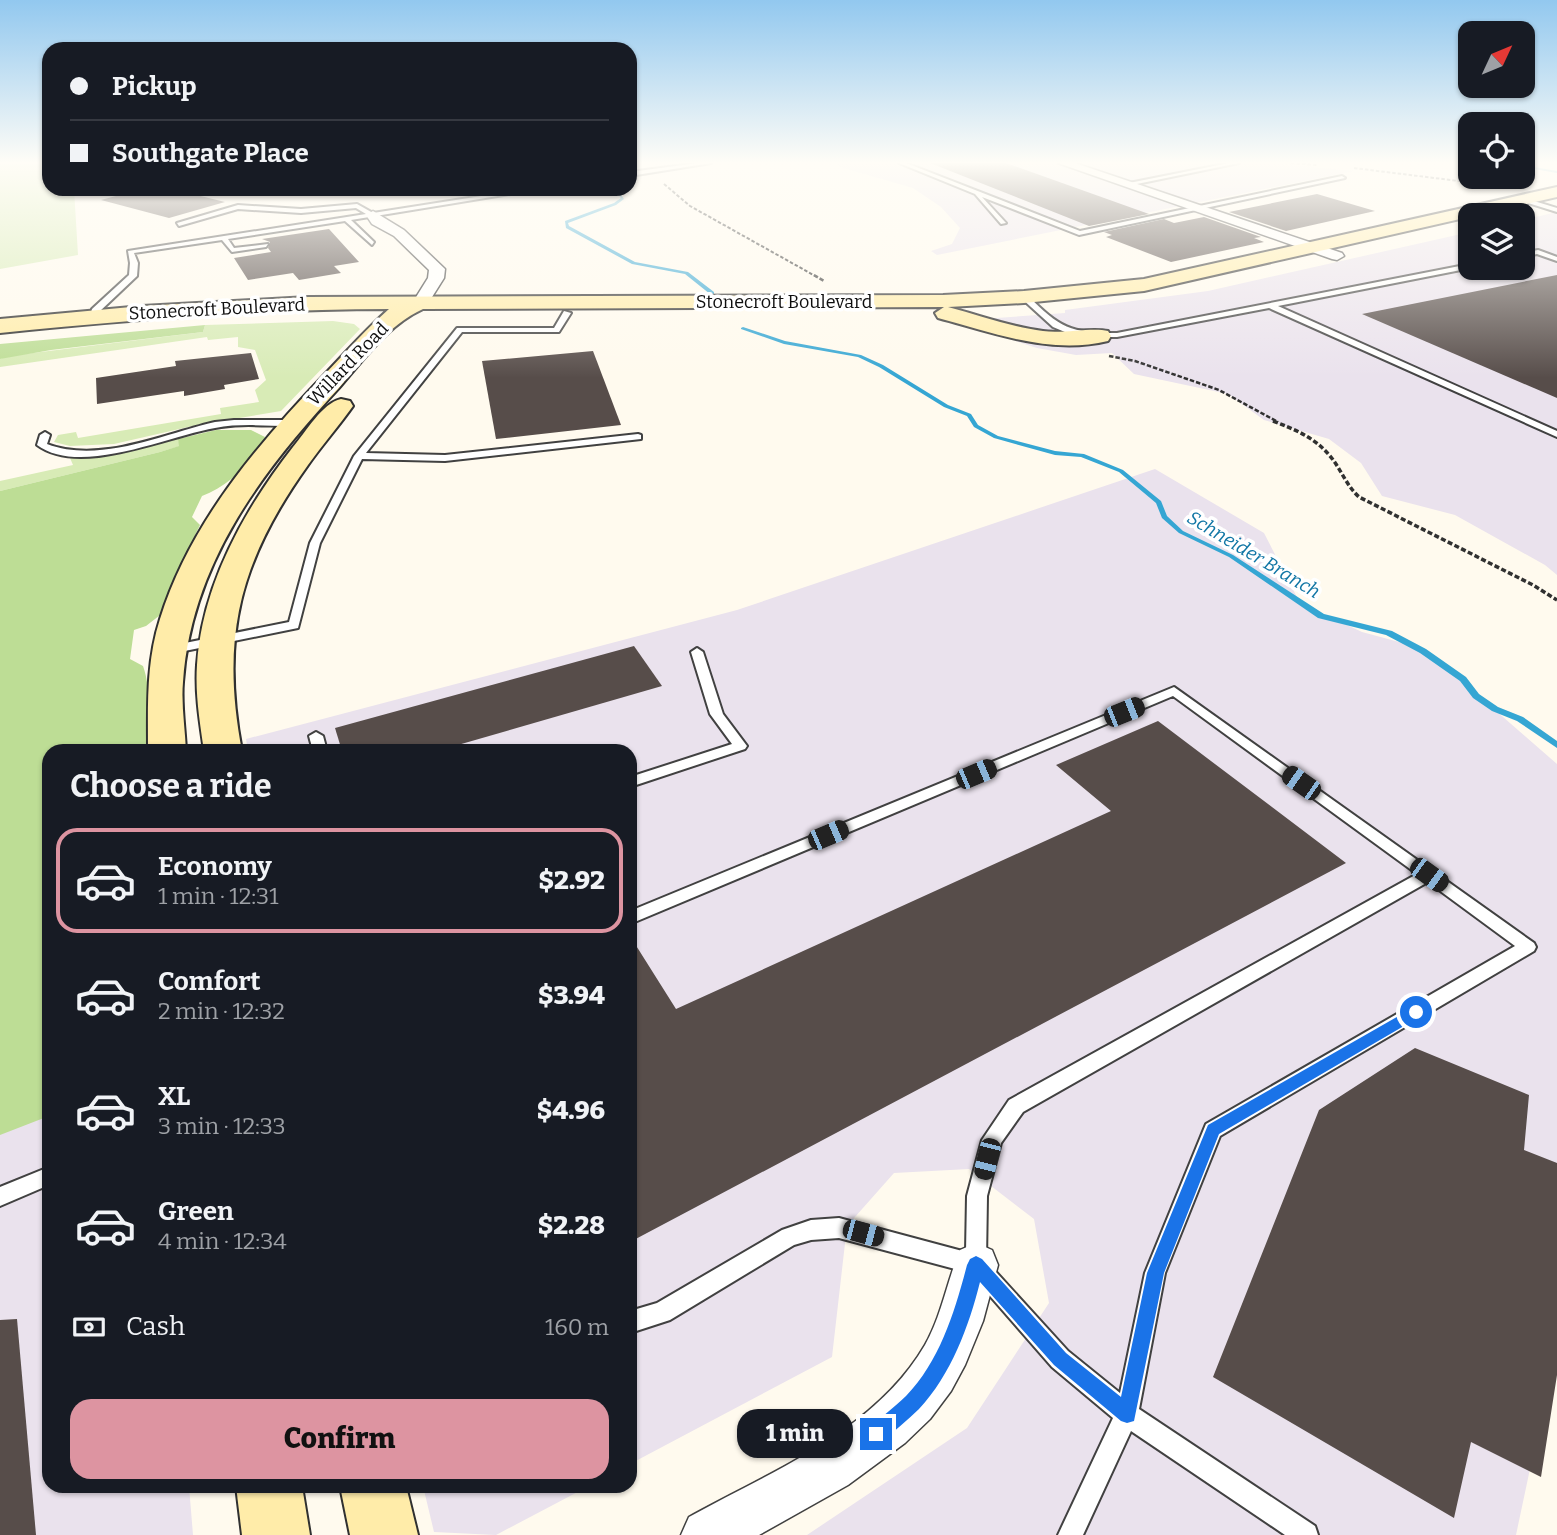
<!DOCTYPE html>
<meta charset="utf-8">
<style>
body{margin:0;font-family:Bitter,serif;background:#242831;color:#f1f3f6;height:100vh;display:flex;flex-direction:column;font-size:26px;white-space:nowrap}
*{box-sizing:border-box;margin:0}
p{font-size:23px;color:#9ea1a6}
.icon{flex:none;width:38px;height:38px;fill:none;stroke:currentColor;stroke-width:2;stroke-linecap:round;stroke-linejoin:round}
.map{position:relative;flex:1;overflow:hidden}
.drawer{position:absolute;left:42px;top:744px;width:595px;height:749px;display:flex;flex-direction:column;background:#171b24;border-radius:21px;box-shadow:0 2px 5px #0004}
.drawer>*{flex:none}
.top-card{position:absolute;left:42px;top:42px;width:595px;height:154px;border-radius:21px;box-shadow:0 2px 5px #0004;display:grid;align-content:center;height:154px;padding:0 28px;background:#171b24}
.needle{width:46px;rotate:46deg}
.controls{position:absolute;left:1458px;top:21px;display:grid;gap:14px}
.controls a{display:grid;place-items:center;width:77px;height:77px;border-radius:14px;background:#171b24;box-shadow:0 2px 5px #0004;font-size:35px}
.end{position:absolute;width:32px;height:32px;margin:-16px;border:9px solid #1a73e8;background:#fff;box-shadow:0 0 0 4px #fff}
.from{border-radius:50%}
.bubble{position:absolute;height:49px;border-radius:21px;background:#171b24;box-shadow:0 2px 5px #0004;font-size:23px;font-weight:800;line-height:49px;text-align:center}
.car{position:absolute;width:21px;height:42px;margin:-21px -10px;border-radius:9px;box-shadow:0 0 5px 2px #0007;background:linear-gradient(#222 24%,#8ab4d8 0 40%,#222 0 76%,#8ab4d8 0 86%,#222 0)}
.top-card b{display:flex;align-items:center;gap:24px;height:66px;font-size:26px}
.top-card b+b{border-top:2px solid #363941}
.top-card i{width:18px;height:18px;background:#f1f3f6}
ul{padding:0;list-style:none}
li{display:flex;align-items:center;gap:21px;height:105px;margin:0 14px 10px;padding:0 14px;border:4px solid transparent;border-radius:21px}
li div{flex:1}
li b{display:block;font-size:26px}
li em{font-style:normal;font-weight:800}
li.selected{border-color:#dd94a1}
li>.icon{width:63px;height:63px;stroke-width:1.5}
h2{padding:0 28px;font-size:32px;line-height:84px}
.pay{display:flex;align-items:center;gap:18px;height:77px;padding:0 28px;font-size:26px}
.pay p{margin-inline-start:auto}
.button{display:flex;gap:14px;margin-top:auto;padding:14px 28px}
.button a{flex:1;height:80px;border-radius:21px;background:#dd94a1;color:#111;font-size:28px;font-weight:800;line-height:80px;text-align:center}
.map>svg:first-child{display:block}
.industrial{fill:#eae2ed}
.green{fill:#d8ebb6}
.forest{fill:#bddd95}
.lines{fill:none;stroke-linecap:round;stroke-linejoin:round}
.stream{fill:#35a6d3;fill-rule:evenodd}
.building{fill:#574d4a}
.service-casing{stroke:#414141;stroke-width:4}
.minor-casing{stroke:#414141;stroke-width:3}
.secondary-casing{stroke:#303030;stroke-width:4}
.path-far2{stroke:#303030;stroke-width:2;stroke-dasharray:3.5 2;stroke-linecap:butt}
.path-far1{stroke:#303030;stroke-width:2.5;stroke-dasharray:4.5 2;stroke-linecap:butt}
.path{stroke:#303030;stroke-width:3.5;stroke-dasharray:5 2.5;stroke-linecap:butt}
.service{fill:#fff;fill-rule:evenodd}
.minor{fill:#fff;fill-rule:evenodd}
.secondary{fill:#ffeca9;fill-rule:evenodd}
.route{fill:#1a73e8}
.labels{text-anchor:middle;stroke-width:7;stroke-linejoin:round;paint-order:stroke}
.far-street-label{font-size:18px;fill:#0e0e0e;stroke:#fff}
.far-water-label{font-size:19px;font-style:italic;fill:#1176a5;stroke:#fff}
</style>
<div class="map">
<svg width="1557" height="1535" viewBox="0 0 1557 1535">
<rect width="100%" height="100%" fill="#fffaee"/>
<g class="industrial">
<path d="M835 163H1272L1354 171 937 255 931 251 952 244 960 228 941 207 913 188 840 167Z"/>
<path d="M1557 212V575L1545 565 1455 515 1382 496 1361 463 1329 439 1264 420 1228 394 1134 374 1112 353 1076 355 1037 348 954 321 1065 313V310L1208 291 1470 232V268H1522L1523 220Z"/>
<path d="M1155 469 1264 533 1300 603 1362 632 1425 649 1557 764V1341L1516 1535H807L967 1428 1049 1303 1034 1219 969 1169 894 1173 847 1226 832 1357 630 1464V751H248L246 739 737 610Z"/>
<path d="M49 1087V1486H189L193 1535H0V1106Z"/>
<path d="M423 1486H589L496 1535 434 1532Z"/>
</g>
<g class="green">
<path d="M0 163H49V189H74L78 255 0 269Z"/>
<path d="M333 321 354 324 360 329 281 411 197 425 114 444 70 446 54 442 58 435 76 432 78 438 221 414 220 408 259 402 255 390 266 380 255 350 238 347V337L208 340 207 337 0 367V359L8 356 203 332 205 325Z"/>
<path d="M178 439 180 446 160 452 0 491V481L73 465 70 458 102 456Z"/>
</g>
<g class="forest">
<path d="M205 325 203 332 51 350 0 359V344Z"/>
<path d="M216 430H251L265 437C253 463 228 486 202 496L192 517 200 525 178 570 164 612 146 626 134 630 130 659 143 666C153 693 145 722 149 751H49V1116L0 1135V491L160 452 179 446 178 439Z"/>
</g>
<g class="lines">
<g class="stream">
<path d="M1522 165 1557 171V173L1522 167Z"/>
<path d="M613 189H617L624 199 616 205 568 223 569 226 635 262 688 272 714 292V294H710L685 274 632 264 566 228 565 221 614 203 621 198Z"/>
<path d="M743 327 785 341 861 355 883 365 948 405 971 414 978 425 998 436 1055 451 1084 454 1123 470 1161 501 1167 516 1183 531 1233 555 1324 614 1392 631 1426 649 1466 677 1479 694 1498 707 1523 717 1557 741V748L1517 721 1492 711 1473 698 1460 681 1420 653 1386 635 1318 618 1229 557 1179 533 1162 518 1156 503 1119 472 1081 457 1055 455 994 438 974 427 967 416 944 407 879 367 858 357 784 344 741 329V328Z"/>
</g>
</g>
<g class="building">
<path d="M930 163H1006L1149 214 1089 226Z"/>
<path d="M142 189H172L225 202 169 218 101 200Z"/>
<path d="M1317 194 1375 211 1286 231 1229 212Z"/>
<path d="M1204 217 1261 237 1254 238 1264 242 1171 262 1106 237 1112 235 1104 232 1164 219 1174 223Z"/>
<path d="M329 229 359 262 334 266 341 273 299 280 293 273 248 280 234 258 271 252 268 248 270 242 262 239Z"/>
<path d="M1557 275V398L1362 314Z"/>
<path d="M593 351 621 425 496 439 482 361Z"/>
<path d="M251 353 259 379 224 385 225 389 184 396V391L97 404 96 378 176 366 175 361Z"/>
<path d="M634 646 662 686 437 751H342L335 728Z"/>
<path d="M1158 721 1346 863 630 1242V936L676 1009 1111 811 1056 765Z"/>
<path d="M1415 1048 1529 1095 1524 1150 1557 1163V1375L1541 1477 1471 1442 1454 1518 1213 1377 1319 1110Z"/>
<path d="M17 1319 36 1535H0V1320Z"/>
</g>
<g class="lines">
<defs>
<g id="service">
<path d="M698 163H711L630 176V172Z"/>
<path d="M899 163H906L1080 231 1342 176 1345 178 1079 235 982 197 1006 223 1001 224 975 194Z"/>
<path d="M1229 163H1239L1127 186 1124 184Z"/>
<path d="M526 189H541L351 220 374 242 372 245 345 221 228 239 234 248 268 244 266 247 232 252 222 240 134 253 138 263 137 276 99 312 97 318 90 316 92 309 129 275 130 263 128 251 366 214 356 208 301 213 238 209 179 226 177 223 238 205 301 209 357 204 373 213Z"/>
<path d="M1524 198 1557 208V212L1522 201Z"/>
<path d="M1538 250 1557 257V261L1537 254 1522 257V253Z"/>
<path d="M1470 264 1471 268 1278 306 1557 431V437L1269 308 1117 337H1086L1072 335 1053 327 1020 297 1027 295C1060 328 1070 333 1117 333Z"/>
<path d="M564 311 571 313 559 332H462L366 453 445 455 638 434 641 435V439L445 461 362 459 320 543 298 628 170 654 166 653 164 650 166 647 170 646 289 622 310 543 354 456 457 328H554Z"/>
<path d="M234 420H291L296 423 291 426C266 426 240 423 215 428 168 436 80 477 37 445L40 435 45 432 50 435 47 444C100 464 163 434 215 422Z"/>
<path d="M697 648 703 652 723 714 747 746 745 749 630 787V777L732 744 710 714 691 652Z"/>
<path d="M1174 687 1534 943 1536 947 1534 951 1220 1136 1165 1273 1139 1409 1315 1526 1318 1535H1285L1131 1431 1083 1535H1058L1113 1418 1052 1367 970 1273 839 1238 811 1240 794 1245 670 1320 630 1333V1311L657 1303 782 1230 811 1220 839 1218 966 1252 967 1196 982 1140 1009 1100 1417 874 1173 696 630 924V911ZM1428 882 1515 946 1206 1124 1145 1273 1120 1393 1068 1351 986 1261 987 1196 1001 1143 1023 1112Z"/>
<path d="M316 732 323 736 327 751H313L309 736Z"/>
<path d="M49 1167V1185L0 1206V1187Z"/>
</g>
<g id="minor">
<path d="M1058 163H1075L1342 253 1344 256 1337 260 1332 259Z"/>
<path d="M373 211 404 230 445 269 444 278 427 305H415L413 302 428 278 429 270 394 236 372 224 366 215Z"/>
<path d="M976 1243 992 1250 998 1265 983 1321 965 1365 951 1391 930 1419 905 1443 848 1485 759 1535H681L689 1517C772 1471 875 1431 925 1345 942 1315 947 1281 960 1250Z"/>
</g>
<g id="secondary">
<path d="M1557 187V197L1144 291 1024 303 948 307C979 315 1010 327 1043 331 1063 334 1092 327 1108 331L1111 336 1108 341C1050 355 994 333 938 318L935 313 944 307 423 309C388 325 364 359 339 388 262 471 191 564 183 682 181 704 185 728 186 751H148C148 706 146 662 160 619 190 523 257 445 325 374 346 352 366 329 389 309 258 309 129 320 0 333V319L142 306 308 297 943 295 1024 291 1144 279Z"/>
<path d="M341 399 350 401 353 406C339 426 322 445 308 465 240 560 220 636 242 751H204C200 723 195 694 197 665 202 585 244 510 293 447 306 432 322 403 341 399Z"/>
<path d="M236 1486H302L310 1535H242Z"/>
<path d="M340 1486H406L418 1535H350Z"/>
</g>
</defs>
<use href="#service" class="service-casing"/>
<use href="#minor" class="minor-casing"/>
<use href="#secondary" class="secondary-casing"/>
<g class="path-far2">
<path d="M1291 163 1318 165"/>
<path d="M1354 168 1491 185"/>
<path d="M664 184 690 206 817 277"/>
</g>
<g class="path-far1">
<path d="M814 275 824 281"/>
<path d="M1109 356 1135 361 1219 390 1278 422"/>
</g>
<path class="path" d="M1273 421C1296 430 1314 437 1330 456 1341 469 1346 485 1359 497L1533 585 1557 600"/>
<use href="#service" class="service"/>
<use href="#minor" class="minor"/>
<use href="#secondary" class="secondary"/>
</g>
<linearGradient id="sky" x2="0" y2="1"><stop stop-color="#92c8ef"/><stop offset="0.43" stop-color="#fffdf7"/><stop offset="1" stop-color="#fffdf7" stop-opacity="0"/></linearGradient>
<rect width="1557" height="378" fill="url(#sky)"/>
<path class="route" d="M1416 1006 1421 1008V1016L1219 1134 1164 1273 1134 1421 1127 1423 1121 1421 1054 1365 980 1282C969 1326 951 1375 919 1409 908 1420 895 1430 883 1441L876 1444 869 1441 866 1434 869 1428C881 1417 895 1407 906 1396 940 1361 955 1311 967 1265L970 1259 976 1256 982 1259 1066 1353 1121 1397 1147 1273 1208 1125Z"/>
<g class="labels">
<g class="far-street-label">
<text x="784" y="308">Stonecroft Boulevard</text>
<text transform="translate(217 309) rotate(-3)" y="6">Stonecroft Boulevard</text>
<text transform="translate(348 364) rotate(-46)" y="6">Willard Road</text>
</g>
<g class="far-water-label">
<text transform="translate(1254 554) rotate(31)" y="7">Schneider Branch</text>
</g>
</g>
</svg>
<div class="controls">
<a><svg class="needle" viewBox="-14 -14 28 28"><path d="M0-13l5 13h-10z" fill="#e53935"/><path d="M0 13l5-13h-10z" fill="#9ea1a6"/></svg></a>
<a><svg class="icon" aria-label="locate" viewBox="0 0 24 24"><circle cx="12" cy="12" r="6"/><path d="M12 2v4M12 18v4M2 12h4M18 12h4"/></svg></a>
<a><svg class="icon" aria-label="layers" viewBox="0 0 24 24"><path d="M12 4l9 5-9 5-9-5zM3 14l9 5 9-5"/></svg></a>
</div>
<i class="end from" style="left:1416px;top:1012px"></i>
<i class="end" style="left:876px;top:1434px"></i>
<div class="bubble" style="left:737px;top:1409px;width:116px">1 min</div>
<i class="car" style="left:1124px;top:712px;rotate:68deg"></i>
<i class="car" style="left:976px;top:774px;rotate:67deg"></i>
<i class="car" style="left:1301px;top:783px;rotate:305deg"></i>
<i class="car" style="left:828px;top:835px;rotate:67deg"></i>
<i class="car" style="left:1429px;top:875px;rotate:126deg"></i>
<i class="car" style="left:987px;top:1159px;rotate:194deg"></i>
<i class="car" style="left:863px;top:1233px;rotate:105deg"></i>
<div class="top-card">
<b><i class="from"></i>Pickup</b>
<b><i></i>Southgate Place</b>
</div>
<section class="drawer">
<h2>Choose a ride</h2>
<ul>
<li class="selected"><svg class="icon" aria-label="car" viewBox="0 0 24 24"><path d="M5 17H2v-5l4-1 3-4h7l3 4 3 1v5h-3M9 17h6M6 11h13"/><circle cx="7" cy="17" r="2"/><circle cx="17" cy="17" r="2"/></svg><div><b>Economy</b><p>1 min · 12:31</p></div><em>$2.92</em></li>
<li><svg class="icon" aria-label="car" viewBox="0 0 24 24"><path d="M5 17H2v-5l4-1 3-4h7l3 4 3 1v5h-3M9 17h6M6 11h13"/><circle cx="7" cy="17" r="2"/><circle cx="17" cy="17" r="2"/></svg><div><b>Comfort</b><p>2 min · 12:32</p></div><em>$3.94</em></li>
<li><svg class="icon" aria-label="car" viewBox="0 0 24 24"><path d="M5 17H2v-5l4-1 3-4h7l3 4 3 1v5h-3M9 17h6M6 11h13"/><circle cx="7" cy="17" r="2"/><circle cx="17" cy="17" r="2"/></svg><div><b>XL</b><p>3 min · 12:33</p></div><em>$4.96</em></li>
<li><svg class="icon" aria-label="car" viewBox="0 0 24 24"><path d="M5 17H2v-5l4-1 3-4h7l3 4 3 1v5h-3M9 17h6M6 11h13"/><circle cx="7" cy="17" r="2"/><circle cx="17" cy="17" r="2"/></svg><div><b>Green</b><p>4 min · 12:34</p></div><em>$2.28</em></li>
</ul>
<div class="pay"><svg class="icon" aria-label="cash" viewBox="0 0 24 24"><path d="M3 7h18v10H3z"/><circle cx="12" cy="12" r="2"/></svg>Cash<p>160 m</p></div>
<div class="button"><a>Confirm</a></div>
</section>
</div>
